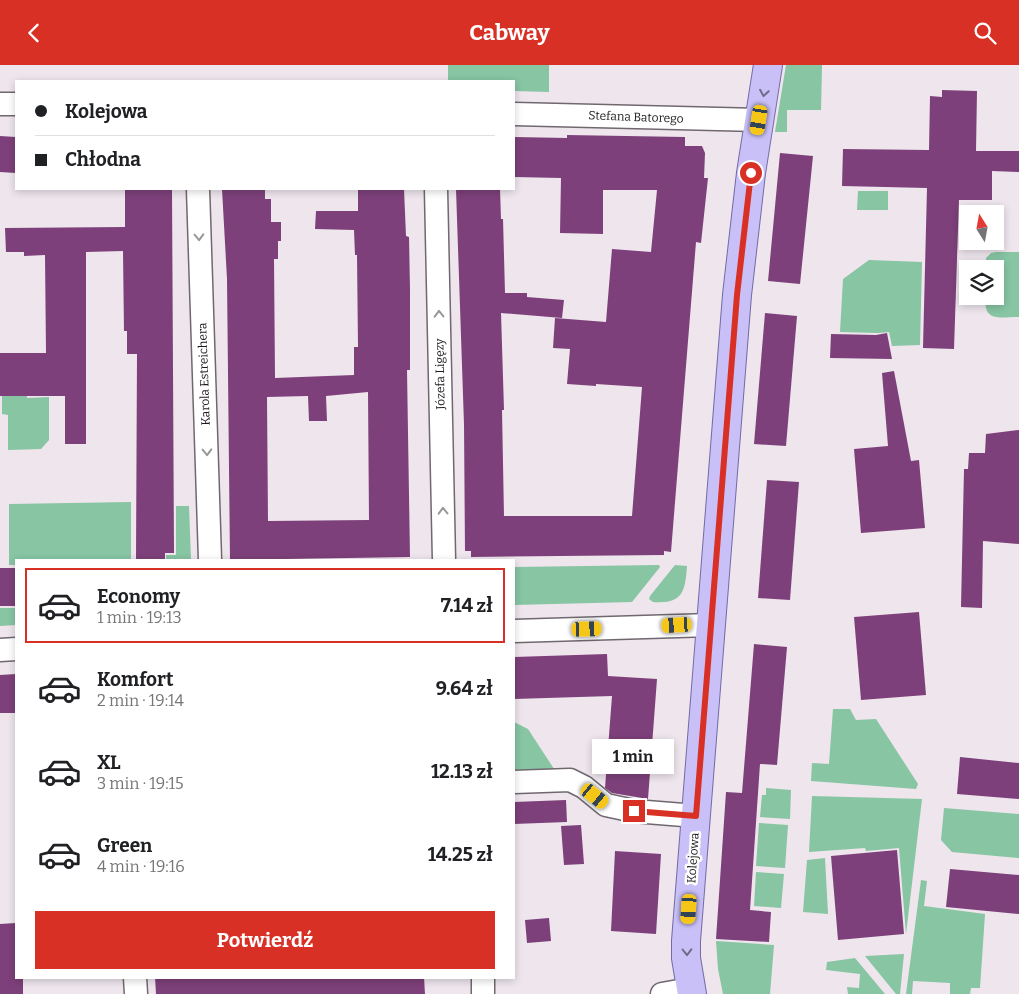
<!DOCTYPE html>
<html lang="pl">
<meta charset="utf-8">
<style>
body{margin:0;font-family:Bitter,serif;background:#f2f2f2;color:#202124;height:100vh;display:flex;flex-direction:column;font-size:19px;white-space:nowrap}
*{box-sizing:border-box;margin:0}
p{font-size:16px;color:#757577}
.icon{flex:none;width:28px;height:28px;fill:none;stroke:currentColor;stroke-width:2;stroke-linecap:round;stroke-linejoin:round}
.map{position:relative;flex:1;overflow:hidden}
.panel{position:absolute;left:15px;top:494px;width:500px;height:420px;display:flex;flex-direction:column;background:#fff;border-radius:0px;box-shadow:0 2px 8px #0003}
.panel>*{flex:none}
.guide{position:absolute;left:15px;top:15px;width:500px;height:110px;border-radius:0px;box-shadow:0 2px 8px #0003;display:grid;align-content:center;height:110px;padding:0 20px;background:#fff}
.needle{width:32px;rotate:349deg}
.fabs{position:absolute;left:959px;top:140px;display:grid;gap:10px}
.fabs a{display:grid;place-items:center;width:45px;height:45px;border-radius:0px;background:#fff;box-shadow:0 2px 8px #0003;font-size:25px}
.end{position:absolute;width:22px;height:22px;margin:-11px;border:6px solid #d93025;background:#fff;box-shadow:0 0 0 2px #fff}
.from{border-radius:50%}
.bubble{position:absolute;height:35px;border-radius:0px;background:#fff;box-shadow:0 2px 8px #0003;font-size:16px;font-weight:700;line-height:35px;text-align:center}
.car{position:absolute;width:15px;height:30px;margin:-15px -8px;border-radius:6px;box-shadow:0 0 4px 1px #0007;background:linear-gradient(#f5c518 24%,#345 0 40%,#f5c518 0 76%,#345 0 86%,#f5c518 0)}
.guide b{display:flex;align-items:center;gap:18px;height:48px;font-size:19px}
.guide b+b{border-top:1px solid #e0e0e0}
.guide i{width:12px;height:12px;background:#202124}
ul{padding:9px 0 0;list-style:none}
li{display:flex;align-items:center;gap:15px;height:75px;margin:0 10px 8px;padding:0 10px;border:2px solid transparent;border-radius:0px}
li div{flex:1}
li b{display:block;font-size:19px}
li em{font-style:normal;font-weight:700}
li.active{border-color:#d93025}
li>.icon{width:45px;height:45px;stroke-width:1.5}
.cta{display:flex;gap:10px;margin-top:auto;padding:10px 20px}
.cta a{flex:1;height:58px;border-radius:0px;background:#d93025;color:#fff;font-size:20px;font-weight:700;line-height:58px;text-align:center}
header{display:flex;justify-content:space-between;align-items:center;height:65px;padding:0 20px;background:#d93025;color:#fff;font-size:22px;font-weight:700}
.map>svg:first-child{display:block}
.green{fill:#87c5a3}
.building{fill:#7d407a;fill-rule:evenodd}
.lines{fill:none;stroke-linecap:round;stroke-linejoin:round}
.minor-casing{stroke:#70686f;stroke-width:25}
.major-casing{stroke:#746aa6;stroke-width:30}
.minor{stroke:#fff;stroke-width:22}
.major{stroke:#c8c0f7;stroke-width:28}
.oneway{stroke:#726c89}
.oneway2{stroke:#999798}
.route{stroke:#d93025;stroke-width:6}
.labels{text-anchor:middle;stroke-width:5;stroke-linejoin:round;paint-order:stroke}
.street-label{font-size:12px;fill:#1c181b;stroke:#fff}
</style>
<header><svg class="icon" aria-label="back" viewBox="0 0 24 24"><path d="M15 5l-7 7 7 7"/></svg>Cabway<svg class="icon" aria-label="search" viewBox="0 0 24 24"><circle cx="10" cy="10" r="6"/><path d="M15 15l6 6"/></svg></header>
<div class="map">
<svg width="1019" height="929" viewBox="0 0 1019 929">
<rect width="100%" height="100%" fill="#eee5ed"/>
<g class="green">
<path d="M448 0H549V27L514 26V16H448Z"/>
<path d="M786 0H822L821 45H787V67H775Z"/>
<path d="M858 126H888V145H857Z"/>
<path d="M996 187H1019V252C998 252 984 258 985 231H995V204H986V193L991 188Z"/>
<path d="M869 195 922 197 920 280 892 281 889 267 878 268 840 267 843 214Z"/>
<path d="M2 327H27V333L49 332V375L41 384 8 385V350L2 349Z"/>
<path d="M131 437V495H16V500H9V439Z"/>
<path d="M176 441H189L191 495H166V490H176Z"/>
<path d="M659 500 660 502 632 537 514 540V502Z"/>
<path d="M675 500 687 501C685 528 682 539 653 537L649 534 650 531Z"/>
<path d="M0 543H16V560L0 561Z"/>
<path d="M833 644H850L856 655 876 654 918 719 916 724 811 716 812 698 829 699Z"/>
<path d="M514 657 528 664 556 707 514 708Z"/>
<path d="M766 723 791 725 790 754 760 752 762 730H766Z"/>
<path d="M812 731 922 734 906 869 899 783 866 786 865 783 809 787Z"/>
<path d="M944 743 1019 749V793L952 787 941 775Z"/>
<path d="M759 758 788 760 785 803 756 801Z"/>
<path d="M825 793 828 849 803 847 807 795Z"/>
<path d="M756 807 784 809 781 843 754 841Z"/>
<path d="M921 815 927 816 924 841 985 849 980 923H971L970 929H950V918L913 916 912 929H906Z"/>
<path d="M716 876 774 880 770 929H723L718 904Z"/>
<path d="M904 889 900 929H896L865 891Z"/>
<path d="M855 893 885 929H848L847 922 859 923 860 909 826 905 827 897Z"/>
</g>
<g class="building">
<path d="M942 25 977 26 976 86H1019V107L992 106V135H959L954 284 923 283 927 123 842 121 843 84 929 85 930 31 942 32Z"/>
<path d="M567 70 685 72V81H702L705 88 704 113H708L701 178 696 177 671 487 664 486V490L471 492V486H465L464 359 456 124H500L501 154H503L505 228H527V232L564 235 562 253 501 248 504 345H502L504 451H632L642 322 596 319V321L567 319 570 284 553 283 555 253 606 257 612 184 651 187 657 125H603V169L560 168 561 113 514 112V72L567 73Z"/>
<path d="M0 71 16 72V108L0 107Z"/>
<path d="M780 88 813 91 800 219 768 216Z"/>
<path d="M125 124H172L174 488H165V495H136L137 289H127V266H124L123 186 86 187V379H65V331H0V288H46L45 190 24 191V187H6L5 163 125 162Z"/>
<path d="M222 124H265V134H271V157H281V176H278V194H274L275 313 354 310V282H358L357 190H355L354 165 315 164 316 146H358V124H404L406 171 409 172 410 224V305H407L410 492 230 495 227 214ZM368 327 369 455 268 456 267 332 308 331 309 356H327L326 331Z"/>
<path d="M765 248 797 251 786 381 754 379Z"/>
<path d="M887 268 892 294 830 293 831 269 876 270Z"/>
<path d="M894 306 911 396 919 395 925 463 861 468 854 384 888 381 882 308Z"/>
<path d="M1019 365V479L983 476 982 543 961 542 964 404H968L969 388H985L986 369Z"/>
<path d="M767 415 799 417 790 535 758 533Z"/>
<rect x="0" y="503" width="16" height="38"/>
<path d="M919 547 926 630 861 635 854 552Z"/>
<path d="M754 579 787 582 777 700 760 699 750 845 771 847 769 877 716 874 726 727 742 728Z"/>
<path d="M607 589 608 611 657 614 648 734 612 728 605 723 612 631 514 634V592Z"/>
<path d="M16 609V648H0V610Z"/>
<path d="M960 692 1019 698V734L957 729Z"/>
<path d="M566 735 567 757 514 759V737Z"/>
<path d="M581 760 584 799 564 800 561 761Z"/>
<path d="M897 785 904 869 838 875 831 791Z"/>
<path d="M615 786 661 789 656 869 611 866Z"/>
<path d="M950 804 1019 810V849L946 842Z"/>
<path d="M549 853 551 876 527 878 525 855Z"/>
<path d="M16 858V912H23V929H0V859Z"/>
<path d="M155 912H424L425 929H156Z"/>
</g>
<g class="lines">
<defs>
<g id="minor">
<path d="M0 39H16"/>
<path d="M514 49 759 55"/>
<path d="M198 124 210 495"/>
<path d="M436 124 444 495"/>
<path d="M514 566 711 560"/>
<path d="M0 585 16 584"/>
<path d="M514 717 570 715 584 722 606 740 634 746 696 751"/>
<path d="M135 912 136 929"/>
<path d="M483 912V929"/>
<path d="M662 929 690 924 691 929"/>
</g>
<path id="major" d="M692 929 686 893V876L737 230 751 108 768 0"/>
</defs>
<use href="#minor" class="minor-casing"/>
<use href="#major" class="major-casing"/>
<use href="#minor" class="minor"/>
<use href="#major" class="major"/>
</g>
<defs><path id="oneway-chevron" d="M-2-3.5L2.5 0L-2 3.5" fill="none" stroke-width="1.6" stroke-linecap="round" stroke-linejoin="round" transform="scale(1.25)"/></defs>
<g class="oneway">
<use href="#oneway-chevron" transform="translate(764 28) rotate(99)"/>
<use href="#oneway-chevron" transform="translate(687 887) rotate(89)"/>
</g>
<g class="oneway2">
<use href="#oneway-chevron" transform="translate(199 172) rotate(88)"/>
<use href="#oneway-chevron" transform="translate(439 249) rotate(-91)"/>
<use href="#oneway-chevron" transform="translate(207 387) rotate(88)"/>
<use href="#oneway-chevron" transform="translate(443 446) rotate(-91)"/>
</g>
<g class="lines">
<path class="route" d="M634 746 696 751 737 230 751 108"/>
</g>
<g class="labels">
<g class="street-label">
<text transform="translate(636 52) rotate(2)" y="4">Stefana Batorego</text>
<text transform="translate(204 309) rotate(-92)" y="4">Karola Estreichera</text>
<text transform="translate(440 309) rotate(-91)" y="4">Józefa Ligęzy</text>
<text transform="translate(693 793) rotate(-86)" y="4">Kolejowa</text>
</g>
</g>
</svg>
<div class="fabs">
<a><svg class="needle" viewBox="-14 -14 28 28"><path d="M0-13l5 13h-10z" fill="#e53935"/><path d="M0 13l5-13h-10z" fill="#757577"/></svg></a>
<a><svg class="icon" aria-label="layers" viewBox="0 0 24 24"><path d="M12 4l9 5-9 5-9-5zM3 14l9 5 9-5"/></svg></a>
</div>
<i class="end from" style="left:751px;top:108px"></i>
<i class="end" style="left:634px;top:746px"></i>
<div class="bubble" style="left:592px;top:674px;width:82px">1 min</div>
<i class="car" style="left:759px;top:55px;rotate:189deg"></i>
<i class="car" style="left:677px;top:560px;rotate:267deg"></i>
<i class="car" style="left:587px;top:564px;rotate:88deg"></i>
<i class="car" style="left:595px;top:731px;rotate:129deg"></i>
<i class="car" style="left:689px;top:844px;rotate:184deg"></i>
<div class="guide">
<b><i class="from"></i>Kolejowa</b>
<b><i></i>Chłodna</b>
</div>
<section class="panel">
<ul>
<li class="active"><svg class="icon" aria-label="car" viewBox="0 0 24 24"><path d="M5 17H2v-5l4-1 3-4h7l3 4 3 1v5h-3M9 17h6M6 11h13"/><circle cx="7" cy="17" r="2"/><circle cx="17" cy="17" r="2"/></svg><div><b>Economy</b><p>1 min · 19:13</p></div><em>7.14 zł</em></li>
<li><svg class="icon" aria-label="car" viewBox="0 0 24 24"><path d="M5 17H2v-5l4-1 3-4h7l3 4 3 1v5h-3M9 17h6M6 11h13"/><circle cx="7" cy="17" r="2"/><circle cx="17" cy="17" r="2"/></svg><div><b>Komfort</b><p>2 min · 19:14</p></div><em>9.64 zł</em></li>
<li><svg class="icon" aria-label="car" viewBox="0 0 24 24"><path d="M5 17H2v-5l4-1 3-4h7l3 4 3 1v5h-3M9 17h6M6 11h13"/><circle cx="7" cy="17" r="2"/><circle cx="17" cy="17" r="2"/></svg><div><b>XL</b><p>3 min · 19:15</p></div><em>12.13 zł</em></li>
<li><svg class="icon" aria-label="car" viewBox="0 0 24 24"><path d="M5 17H2v-5l4-1 3-4h7l3 4 3 1v5h-3M9 17h6M6 11h13"/><circle cx="7" cy="17" r="2"/><circle cx="17" cy="17" r="2"/></svg><div><b>Green</b><p>4 min · 19:16</p></div><em>14.25 zł</em></li>
</ul>
<div class="cta"><a>Potwierdź</a></div>
</section>
</div>
